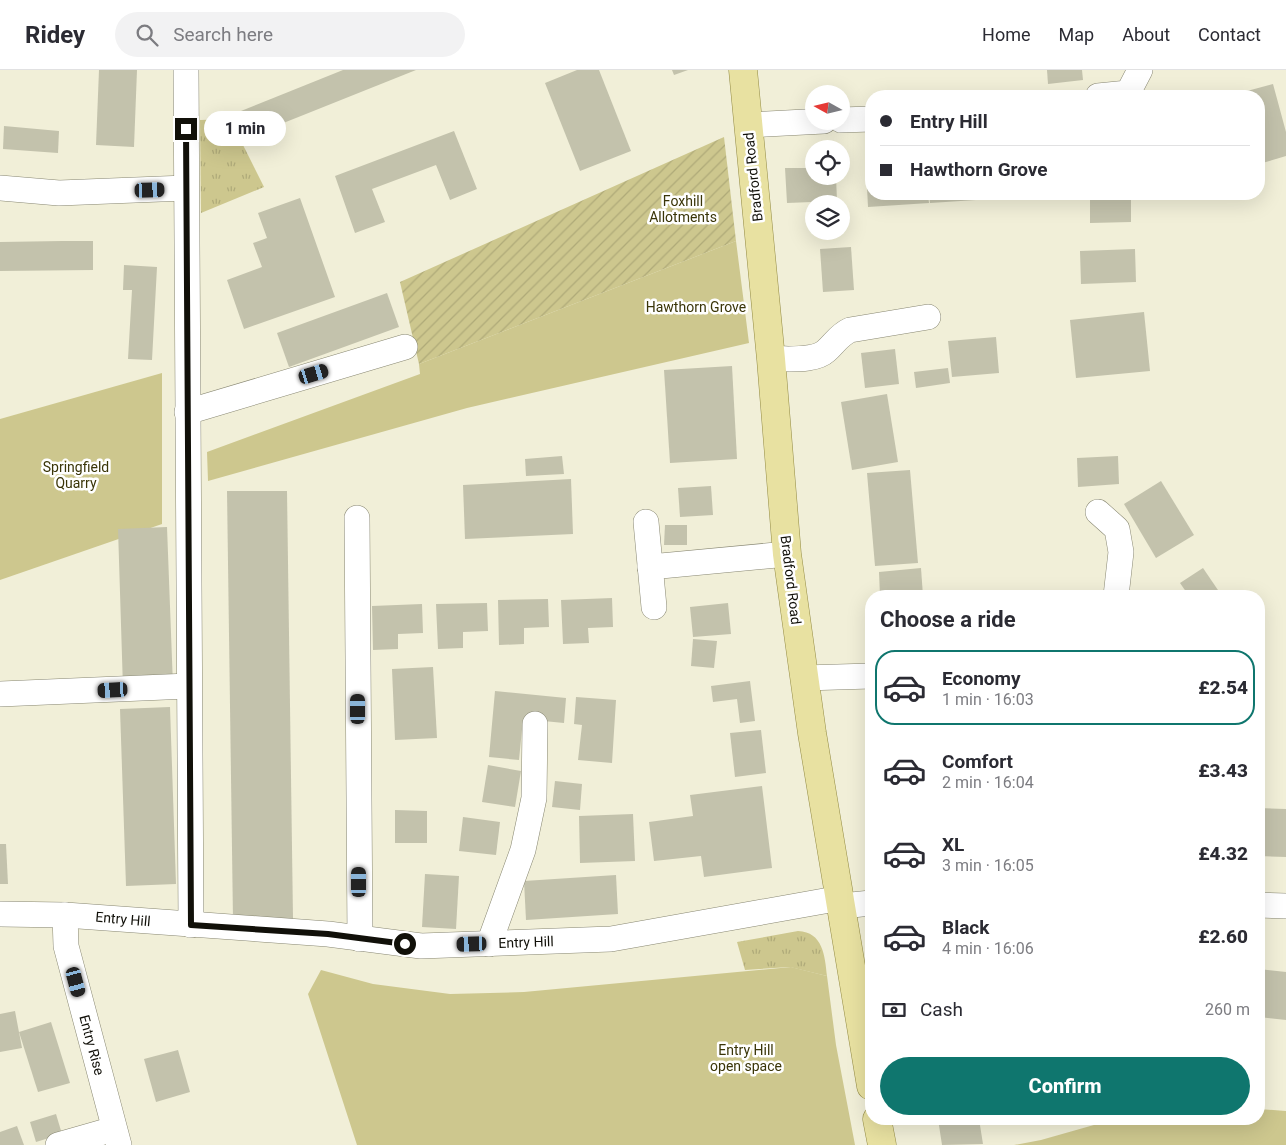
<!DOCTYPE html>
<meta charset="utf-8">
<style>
body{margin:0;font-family:Roboto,sans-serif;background:#f2f2f3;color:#2b2b33;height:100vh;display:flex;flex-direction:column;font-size:19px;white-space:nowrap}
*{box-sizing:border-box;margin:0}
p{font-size:16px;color:#7c7c81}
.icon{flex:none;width:28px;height:28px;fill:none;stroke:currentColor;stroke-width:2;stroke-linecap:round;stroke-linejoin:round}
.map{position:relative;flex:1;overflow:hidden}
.sheet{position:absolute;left:865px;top:520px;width:400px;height:535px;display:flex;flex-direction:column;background:#fff;border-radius:20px;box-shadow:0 5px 20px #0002}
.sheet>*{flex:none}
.guide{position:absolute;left:865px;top:20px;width:400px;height:110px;border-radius:20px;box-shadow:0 5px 20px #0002;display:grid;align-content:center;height:110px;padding:0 15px;background:#fff}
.needle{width:32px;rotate:278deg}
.buttons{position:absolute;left:805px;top:15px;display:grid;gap:10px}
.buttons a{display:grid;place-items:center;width:45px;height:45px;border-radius:50%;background:#fff;box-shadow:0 5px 20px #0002;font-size:25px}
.end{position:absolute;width:22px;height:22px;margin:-11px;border:6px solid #111009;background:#fff;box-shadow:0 0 0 2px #fff}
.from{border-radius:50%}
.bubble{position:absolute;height:35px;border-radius:18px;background:#fff;box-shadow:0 5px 20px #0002;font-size:16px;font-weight:800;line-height:35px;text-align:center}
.car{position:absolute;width:15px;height:30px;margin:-15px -8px;border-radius:6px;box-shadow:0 0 4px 1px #0007;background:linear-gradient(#222 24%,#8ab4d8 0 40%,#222 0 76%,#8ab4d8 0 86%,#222 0)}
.guide b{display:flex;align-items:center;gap:18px;height:48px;font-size:19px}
.guide b+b{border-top:1px solid #e1e1e2}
.guide i{width:12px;height:12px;background:#2b2b33}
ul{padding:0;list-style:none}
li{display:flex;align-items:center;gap:15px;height:75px;margin:0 10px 8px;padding:0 5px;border:2px solid transparent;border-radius:20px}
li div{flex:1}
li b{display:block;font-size:19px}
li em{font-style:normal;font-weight:800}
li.current{border-color:#0f766e}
li>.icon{width:45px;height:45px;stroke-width:1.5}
h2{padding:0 15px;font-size:22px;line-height:60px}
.pay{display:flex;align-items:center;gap:12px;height:55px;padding:0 15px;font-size:19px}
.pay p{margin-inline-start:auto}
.primary-button{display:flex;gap:10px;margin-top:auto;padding:10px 15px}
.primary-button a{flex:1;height:58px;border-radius:30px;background:#0f766e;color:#fff;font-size:20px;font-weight:800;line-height:58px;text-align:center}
header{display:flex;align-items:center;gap:30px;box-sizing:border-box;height:70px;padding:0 25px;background:#fff;border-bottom:1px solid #e1e1e2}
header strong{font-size:24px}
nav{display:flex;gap:28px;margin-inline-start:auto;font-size:18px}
.search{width:350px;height:45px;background:#f2f2f3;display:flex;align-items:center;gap:12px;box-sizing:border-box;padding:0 18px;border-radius:28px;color:#7c7c81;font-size:19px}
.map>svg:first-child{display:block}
.grass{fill:url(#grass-tufts)}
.park{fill:#cdc78e}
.garden{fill:url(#garden-furrows)}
.building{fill:#c3c2ac}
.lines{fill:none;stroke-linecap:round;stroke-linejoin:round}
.minor-casing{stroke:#888772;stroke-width:26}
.major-casing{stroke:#938b44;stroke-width:29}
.minor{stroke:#fff;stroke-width:25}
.major{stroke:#e8e1a1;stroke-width:28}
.route{stroke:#111009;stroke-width:6}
.labels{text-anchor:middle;stroke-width:5;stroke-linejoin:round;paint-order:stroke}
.street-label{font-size:14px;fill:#111009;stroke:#fff}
.park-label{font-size:14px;fill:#3a3508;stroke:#fff}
</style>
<header>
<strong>Ridey</strong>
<div class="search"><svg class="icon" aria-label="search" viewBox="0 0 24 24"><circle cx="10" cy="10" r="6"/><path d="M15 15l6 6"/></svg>Search here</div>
<nav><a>Home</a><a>Map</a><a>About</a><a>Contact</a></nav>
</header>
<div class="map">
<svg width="1286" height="1075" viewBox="0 0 1286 1075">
<defs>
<pattern id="grass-tufts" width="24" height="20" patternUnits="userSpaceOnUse" patternTransform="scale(1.25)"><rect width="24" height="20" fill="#cdc78e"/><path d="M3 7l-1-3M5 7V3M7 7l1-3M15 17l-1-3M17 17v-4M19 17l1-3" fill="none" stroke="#afaa79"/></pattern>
<pattern id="garden-furrows" width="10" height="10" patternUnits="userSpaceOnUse" patternTransform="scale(1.25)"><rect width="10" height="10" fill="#cdc78e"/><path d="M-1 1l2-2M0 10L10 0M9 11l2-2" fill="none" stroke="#afaa79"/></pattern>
</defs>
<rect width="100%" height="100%" fill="#f1efd8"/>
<g class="grass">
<path d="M230 49 264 117 201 143 200 50Z"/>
<path d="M798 861C823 862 825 886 827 906L790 897 745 900 737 872Z"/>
</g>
<g class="park">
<path d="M736 171 749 273 467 338 208 411 207 382 420 304 419 294Z"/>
<path d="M162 303V454L0 510V349Z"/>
<path d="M791 897 827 906 836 975 855 1075H357L308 924 321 900 373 914 450 924 524 922Z"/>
<path d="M1259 1039 1286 1041V1075H1014L1041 1070 1115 1049H1259Z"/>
</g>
<path class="garden" d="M724 67 736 171 419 294 400 212Z"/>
<g class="building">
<path d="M99 0H137L134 77 96 75Z"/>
<path d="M343 0H416L241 70 231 45Z"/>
<path d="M577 0H599L631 81 580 101 545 13Z"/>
<path d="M672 0H688L674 5Z"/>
<path d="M1047 0H1082L1083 10 1048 14Z"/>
<path d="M1273 14 1286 62V86L1259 94V26H1236V24Z"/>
<path d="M4 56 59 61 58 83 3 79Z"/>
<path d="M454 61 477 119 450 130 436 95 372 119 385 152 355 163 335 106Z"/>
<path d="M785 98H814V106H836L837 131 787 133Z"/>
<path d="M866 98H871V124H928L929 133 868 137Z"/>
<path d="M929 124H997V125L991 126V129L930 133Z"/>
<path d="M1131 124V152L1090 153V125Z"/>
<path d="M300 128 335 227 244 259 227 210 262 197 253 173 267 168 258 143Z"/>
<path d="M62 171H93V200L0 201V172Z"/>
<path d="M851 177 854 220 823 222 820 179Z"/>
<path d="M1135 179 1136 212 1081 214 1080 181Z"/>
<path d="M124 195 157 197 152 290 128 289 132 220H123Z"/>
<path d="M387 223 399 257 289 297 277 263Z"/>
<path d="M1144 242 1150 301 1076 308 1070 250Z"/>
<path d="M996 267 999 303 952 307 948 271Z"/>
<path d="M895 279 899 314 865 318 861 283Z"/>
<path d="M732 296 737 389 670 393 664 300Z"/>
<path d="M948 298 950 313 916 318 914 302Z"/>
<path d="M887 324 898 392 852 400 841 332Z"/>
<path d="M562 386 564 404 526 406 525 389Z"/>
<path d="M1118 386 1119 414 1078 417 1077 388Z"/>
<path d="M910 400 918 493 875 496 867 403Z"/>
<path d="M571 409 573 464 465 469 463 415Z"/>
<path d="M1161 411 1194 465 1156 488 1124 434Z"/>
<path d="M711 416 713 445 680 447 678 418Z"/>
<path d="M227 421H287L293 849 233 850Z"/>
<path d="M665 455H687V475H664Z"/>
<path d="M167 457 173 616 123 618 118 459Z"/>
<path d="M921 498 923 526H880L879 502Z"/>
<path d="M1203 498 1222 526H1189L1180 513Z"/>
<path d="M612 528 613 557 588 558 589 573 563 574 561 530Z"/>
<path d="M548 529 549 557 524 558V574L499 575 498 530Z"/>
<path d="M487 533 488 561 463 562V578L438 579 436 534Z"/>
<path d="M728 533 731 564 693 567 690 537Z"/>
<path d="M422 534 423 563 398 564V579L373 580 372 536Z"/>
<path d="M693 569 717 571 714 598 691 596Z"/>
<path d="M433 597 437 668 395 670 392 599Z"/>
<path d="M750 611 755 651 740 653 737 629 713 632 711 616Z"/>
<path d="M495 621 566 628 564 653 523 649 519 690 489 687Z"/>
<path d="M576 627 616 630 612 693 578 690 582 655 574 654Z"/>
<path d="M170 637 176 814 126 816 120 639Z"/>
<path d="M761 660 766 703 735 707 730 663Z"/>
<path d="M488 695 521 701 515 737 482 732Z"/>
<path d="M555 711 582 714 580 740 552 737Z"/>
<path d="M762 716 772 798 704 807 701 786 654 791 649 752 693 746 690 725Z"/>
<path d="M1259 738 1286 739V787L1259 786Z"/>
<path d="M395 740 427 741V773H395Z"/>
<path d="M633 744 635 791 580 793 579 746Z"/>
<path d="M463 747 500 752 496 785 459 781Z"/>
<path d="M0 774H6L8 814H0Z"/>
<path d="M425 804 459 806 456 859 422 857Z"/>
<path d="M616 805 618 844 526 850 524 811Z"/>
<path d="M1259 899 1286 902V950L1259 947Z"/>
<path d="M15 941 22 978 0 982V944Z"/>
<path d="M51 952 70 1013 38 1022 19 962Z"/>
<path d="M178 980 190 1022 156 1032 144 989Z"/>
<path d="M56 1044 62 1064 36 1072 30 1052Z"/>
<path d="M938 1049H979L983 1074 942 1075Z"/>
<path d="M17 1056 24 1075H0V1062Z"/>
</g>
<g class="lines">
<defs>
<g id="minor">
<path d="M186 0 191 855"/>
<path d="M1098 26 1128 23 1140 0"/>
<path d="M841 50 871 49"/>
<path d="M749 55 824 51"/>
<path d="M0 118 59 123 186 118"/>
<path d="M771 289C787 288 814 292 826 281 835 273 839 265 850 260L928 247"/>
<path d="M187 342 405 277"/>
<path d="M1098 442 1117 459 1121 482 1116 526"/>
<path d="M357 448 360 869"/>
<path d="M646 452 654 537"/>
<path d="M650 497 787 484"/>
<path d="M804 608 871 606"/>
<path d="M0 624 189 616"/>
<path d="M1259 835 1286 836"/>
<path d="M842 836 871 833"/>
<path d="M0 844 65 845 328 864 421 876 611 869 841 828"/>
<path d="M65 845 66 876 119 1075"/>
<path d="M489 874 523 780 534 728 535 654"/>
<path d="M58 1075 114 1059"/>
</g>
<g id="major">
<path d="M743 0 771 289 787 484 812 663 871 1016"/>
<path d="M877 1049 882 1075"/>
</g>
</defs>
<use href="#minor" class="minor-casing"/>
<use href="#major" class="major-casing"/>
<use href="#minor" class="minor"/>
<use href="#major" class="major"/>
</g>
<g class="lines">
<path class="route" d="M186 59 191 855 328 864 405 874"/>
</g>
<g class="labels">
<g class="street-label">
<text transform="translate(753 107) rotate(-96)" y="5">Bradford Road</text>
<text transform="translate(791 510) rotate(83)" y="5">Bradford Road</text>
<text transform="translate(123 849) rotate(5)" y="5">Entry Hill</text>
<text transform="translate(526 872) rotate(-2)" y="5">Entry Hill</text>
<text transform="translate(92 975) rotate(75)" y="5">Entry Rise</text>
</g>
<g class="park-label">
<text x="683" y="136">Foxhill<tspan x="683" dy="16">Allotments</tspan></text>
<text x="696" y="242">Hawthorn Grove</text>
<text x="76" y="402">Springfield<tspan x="76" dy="16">Quarry</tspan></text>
<text x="746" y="985">Entry Hill<tspan x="746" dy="16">open space</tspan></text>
</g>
</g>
</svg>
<div class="buttons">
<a><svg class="needle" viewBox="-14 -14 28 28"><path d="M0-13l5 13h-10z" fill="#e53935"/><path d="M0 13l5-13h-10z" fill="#7c7c81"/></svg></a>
<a><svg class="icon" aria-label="locate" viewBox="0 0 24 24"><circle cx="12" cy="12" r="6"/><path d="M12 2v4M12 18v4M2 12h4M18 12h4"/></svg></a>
<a><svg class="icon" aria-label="layers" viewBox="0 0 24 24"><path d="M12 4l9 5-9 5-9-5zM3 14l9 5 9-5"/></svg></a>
</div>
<i class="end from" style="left:405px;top:874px"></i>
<i class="end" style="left:186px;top:59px"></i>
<div class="bubble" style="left:204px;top:41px;width:82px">1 min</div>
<i class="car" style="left:150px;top:120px;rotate:88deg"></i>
<i class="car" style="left:314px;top:304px;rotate:73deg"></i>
<i class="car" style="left:113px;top:620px;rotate:267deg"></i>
<i class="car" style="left:358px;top:639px;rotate:0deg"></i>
<i class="car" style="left:359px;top:812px;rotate:0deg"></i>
<i class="car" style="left:472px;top:874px;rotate:268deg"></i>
<i class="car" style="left:76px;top:912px;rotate:165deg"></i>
<div class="guide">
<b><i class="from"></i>Entry Hill</b>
<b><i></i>Hawthorn Grove</b>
</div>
<section class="sheet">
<h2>Choose a ride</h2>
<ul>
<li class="current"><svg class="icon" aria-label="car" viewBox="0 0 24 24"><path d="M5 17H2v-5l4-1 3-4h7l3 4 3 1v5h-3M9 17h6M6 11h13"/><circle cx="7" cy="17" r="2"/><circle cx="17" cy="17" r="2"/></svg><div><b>Economy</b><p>1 min · 16:03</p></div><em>£2.54</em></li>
<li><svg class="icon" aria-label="car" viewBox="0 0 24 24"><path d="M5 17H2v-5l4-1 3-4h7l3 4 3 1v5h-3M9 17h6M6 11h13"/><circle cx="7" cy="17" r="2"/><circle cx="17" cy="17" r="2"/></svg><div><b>Comfort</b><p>2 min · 16:04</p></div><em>£3.43</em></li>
<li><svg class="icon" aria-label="car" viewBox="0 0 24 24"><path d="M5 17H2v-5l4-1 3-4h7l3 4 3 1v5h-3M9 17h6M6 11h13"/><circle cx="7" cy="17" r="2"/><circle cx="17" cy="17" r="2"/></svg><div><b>XL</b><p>3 min · 16:05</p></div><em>£4.32</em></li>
<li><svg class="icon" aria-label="car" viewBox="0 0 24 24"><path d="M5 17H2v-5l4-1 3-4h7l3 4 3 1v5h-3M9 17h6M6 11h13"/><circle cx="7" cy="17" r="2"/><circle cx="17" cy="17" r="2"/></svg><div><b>Black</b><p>4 min · 16:06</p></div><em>£2.60</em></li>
</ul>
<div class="pay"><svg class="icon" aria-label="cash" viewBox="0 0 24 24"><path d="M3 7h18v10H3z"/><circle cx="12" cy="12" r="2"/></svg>Cash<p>260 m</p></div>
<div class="primary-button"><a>Confirm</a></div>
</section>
</div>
